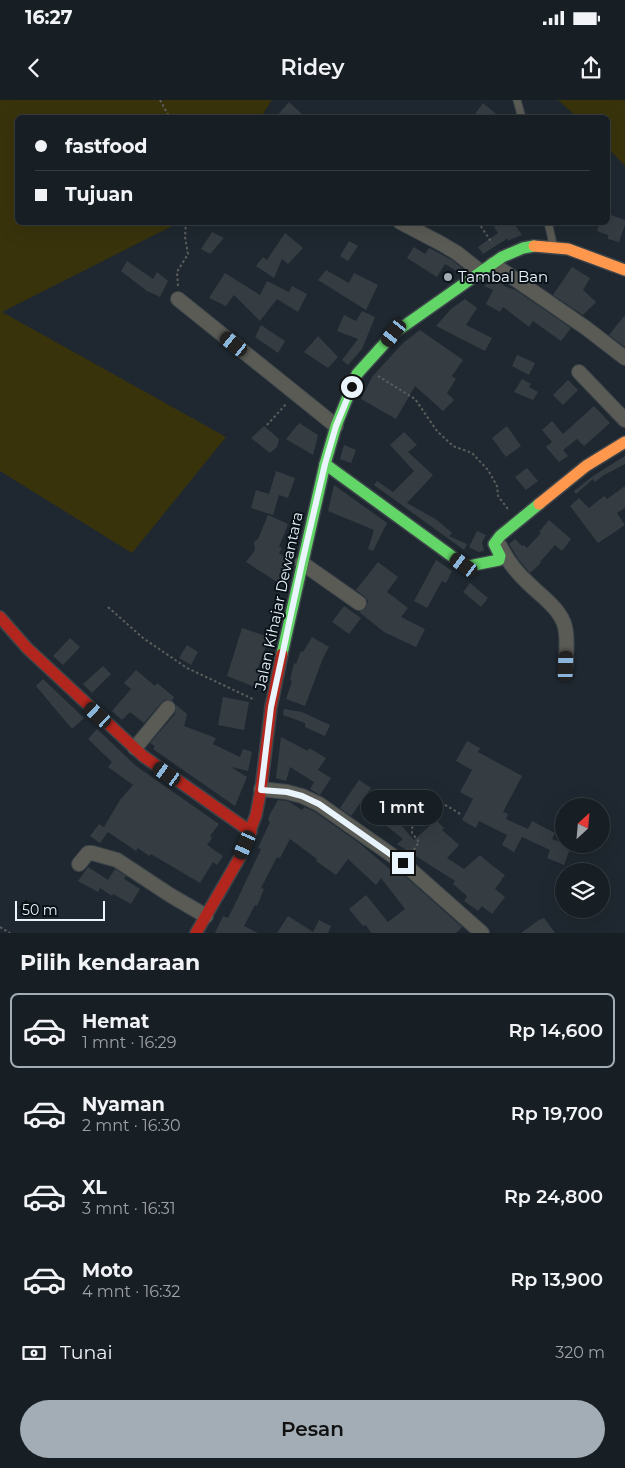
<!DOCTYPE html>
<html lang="id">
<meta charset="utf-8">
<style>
body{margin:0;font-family:Montserrat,sans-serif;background:#242b31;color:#f1f3f6;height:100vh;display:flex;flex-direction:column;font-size:19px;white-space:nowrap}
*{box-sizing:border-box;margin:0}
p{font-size:16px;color:#9ea2a6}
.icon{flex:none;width:28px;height:28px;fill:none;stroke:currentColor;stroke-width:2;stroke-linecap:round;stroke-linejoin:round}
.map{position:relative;height:833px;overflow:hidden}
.side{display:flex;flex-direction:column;background:#171e24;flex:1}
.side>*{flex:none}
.hud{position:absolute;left:15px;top:15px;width:595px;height:110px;border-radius:8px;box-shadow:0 5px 20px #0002,0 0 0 1px #363c41;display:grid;align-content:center;height:110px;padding:0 20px;background:#171e24}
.needle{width:32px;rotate:26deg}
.buttons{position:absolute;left:555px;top:698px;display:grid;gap:10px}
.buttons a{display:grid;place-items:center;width:55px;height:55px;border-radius:50%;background:#171e24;box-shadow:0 5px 20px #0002,0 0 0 1px #363c41;font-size:25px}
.scale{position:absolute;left:15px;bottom:12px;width:90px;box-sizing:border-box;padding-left:5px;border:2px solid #e9f4fd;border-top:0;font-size:14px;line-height:18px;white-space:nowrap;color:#e9f4fd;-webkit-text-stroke:4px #0a1117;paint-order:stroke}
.end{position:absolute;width:22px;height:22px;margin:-11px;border:6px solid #e9f4fd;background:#111;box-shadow:0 0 0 2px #111}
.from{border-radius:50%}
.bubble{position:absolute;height:35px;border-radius:18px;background:#171e24;box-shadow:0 5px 20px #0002,0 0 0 1px #363c41;font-size:16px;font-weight:600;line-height:35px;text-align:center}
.car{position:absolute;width:15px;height:30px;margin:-15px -8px;border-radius:6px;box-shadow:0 0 4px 1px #0007;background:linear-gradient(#222 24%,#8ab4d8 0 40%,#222 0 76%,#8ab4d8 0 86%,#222 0)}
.hud b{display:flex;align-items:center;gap:18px;height:48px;font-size:19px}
.hud b+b{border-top:1px solid #363c41}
.hud i{width:12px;height:12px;background:#f1f3f6}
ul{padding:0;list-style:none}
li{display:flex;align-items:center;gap:15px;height:75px;margin:0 10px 8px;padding:0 10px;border:2px solid transparent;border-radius:8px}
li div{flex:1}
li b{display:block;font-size:19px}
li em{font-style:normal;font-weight:600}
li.active{border-color:#a2adb5}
li>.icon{width:45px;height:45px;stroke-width:1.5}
h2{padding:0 20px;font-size:22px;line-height:60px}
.pay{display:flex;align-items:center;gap:12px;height:55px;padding:0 20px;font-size:19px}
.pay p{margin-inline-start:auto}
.action{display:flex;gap:10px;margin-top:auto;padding:10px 20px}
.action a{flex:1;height:58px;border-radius:30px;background:#a2adb5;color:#111;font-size:20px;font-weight:600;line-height:58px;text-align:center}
.status{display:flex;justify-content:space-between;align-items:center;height:35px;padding:0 25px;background:#171e24;direction:ltr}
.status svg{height:14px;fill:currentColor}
header{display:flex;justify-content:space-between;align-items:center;height:65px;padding:0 20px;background:#171e24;font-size:22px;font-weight:600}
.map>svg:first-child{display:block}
.green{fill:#39330c}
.building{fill:#353d43}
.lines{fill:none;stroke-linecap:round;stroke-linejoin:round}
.lane-casing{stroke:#3d454b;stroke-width:9}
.street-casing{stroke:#3d454b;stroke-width:16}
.fast-casing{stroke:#3d454b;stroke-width:14}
.slow-casing{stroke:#3d454b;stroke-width:14}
.jam-casing{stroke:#3d454b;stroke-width:14}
.path{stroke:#5c5e5d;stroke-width:2;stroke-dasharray:2.5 2.5;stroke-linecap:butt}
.lane{stroke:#5a5b55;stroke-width:7}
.street{stroke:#5a5b55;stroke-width:14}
.fast{stroke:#63d668;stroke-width:11}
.slow{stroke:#ff974d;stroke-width:11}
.jam{stroke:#b3261e;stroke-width:11}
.route{stroke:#e9f4fd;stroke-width:6}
.poi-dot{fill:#a2adb5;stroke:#0a1117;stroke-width:2}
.labels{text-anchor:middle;stroke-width:4;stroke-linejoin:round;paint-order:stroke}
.poi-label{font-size:15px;fill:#e9f4fd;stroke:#0a1117;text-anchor:start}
.street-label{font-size:15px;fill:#e9f4fd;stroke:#0a1117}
</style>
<div class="status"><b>16:27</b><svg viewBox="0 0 49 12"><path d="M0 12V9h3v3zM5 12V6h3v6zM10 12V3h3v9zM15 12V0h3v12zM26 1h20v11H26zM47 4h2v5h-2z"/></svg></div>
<header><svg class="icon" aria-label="back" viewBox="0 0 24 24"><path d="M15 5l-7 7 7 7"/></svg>Ridey<svg class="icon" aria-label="share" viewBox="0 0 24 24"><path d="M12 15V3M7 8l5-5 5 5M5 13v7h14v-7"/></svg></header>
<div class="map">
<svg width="625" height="833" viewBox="0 0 625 833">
<rect width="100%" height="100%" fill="#1f2830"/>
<g class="green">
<path d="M0 0H272L261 17 18 18V122L178 123 2 212 226 337 132 453 0 371Z"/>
<path d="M558 0H625V66L608 48V18L577 17Z"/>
</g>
<g class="building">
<path d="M289 2 306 18H275Z"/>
<path d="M483 3 501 18H472Z"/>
<path d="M608 114 625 120V125L619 142 608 139V135L597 131 600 122H608Z"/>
<path d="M500 122H513L522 135 507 141 508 138 483 154 478 147 498 133 494 127Z"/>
<path d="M212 132 224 138 210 154 201 149Z"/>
<path d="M285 133 303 148 288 164 282 159 274 178 256 166 263 157 267 160Z"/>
<path d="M349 141 358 146 348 161 340 156Z"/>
<path d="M414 147 425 154 429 148 452 160 463 169 458 172 445 164 437 177 407 158Z"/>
<path d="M127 161 153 179 157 172 168 181 160 197 147 191 121 171Z"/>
<path d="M572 167 590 178 583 190 596 202 583 215 553 195Z"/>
<path d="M326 170 349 183 354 173 378 185 366 210 318 180Z"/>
<path d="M225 173 260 195 267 181 289 192 292 186 307 194 298 212 277 199 260 221 234 195 226 206 209 198Z"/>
<path d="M493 179 510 189 508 187 517 191 571 228 561 241 533 221 529 227 503 207 500 212 486 204 493 190 484 186Z"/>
<path d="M465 199 477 208 466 225 492 238 485 251 436 226 451 209Z"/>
<path d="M362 211 375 217 362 249 348 265 342 260 358 239 337 231 344 215 356 221Z"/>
<path d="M625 215V247L609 235Z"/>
<path d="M261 225 285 241 278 253 255 237Z"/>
<path d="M420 230 463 260 452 276 456 279 447 293 454 300 443 311 415 286 396 319 361 299 372 277 403 243Z"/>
<path d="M318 236 338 257 328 268 304 252Z"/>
<path d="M517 255 535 263 529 275 512 266Z"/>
<path d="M522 279 531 284 529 287 538 292 533 300 514 292Z"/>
<path d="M568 280 578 290 563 305 553 295Z"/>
<path d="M594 306 610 323 584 346 577 339 563 350 568 356 559 362 546 347 552 342 542 330 552 321 563 334Z"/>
<path d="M299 323 318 335 313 355 286 339Z"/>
<path d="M264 326 279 339 277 347 270 353 251 338Z"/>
<path d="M507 326 521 346 506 357 492 338Z"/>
<path d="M404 332 417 345 408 352 433 375 407 403 437 420 452 433 449 436 467 444 464 450 374 385 377 381 393 392 414 371 390 345Z"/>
<path d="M344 345 356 350 351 363 340 359Z"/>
<path d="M625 356V364L604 375 595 382 593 379 576 394 574 391 593 376Z"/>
<path d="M527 368 538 381 526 390 515 377Z"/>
<path d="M276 371 295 378 288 398 279 395 273 415 251 408 256 390 269 394Z"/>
<path d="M334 385 387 423 373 451 368 449 374 430 328 411Z"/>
<path d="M625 386V408L617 413 625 425 598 443 570 406 579 398 589 408 604 396 607 399Z"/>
<path d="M268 415 288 424 279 447 282 448 279 453 289 460 288 467 277 482 246 462 255 450 254 442 258 439Z"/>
<path d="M549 420 571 439 562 451 555 445 540 462 541 463 530 473 519 460 509 444 515 439 522 446 524 445 527 448 541 433 539 432Z"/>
<path d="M477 431 486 435 482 442 484 451 478 452 469 447Z"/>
<path d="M436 460 452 471 446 483 442 481 427 508 414 501Z"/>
<path d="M378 462 398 477 387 492 408 508 401 517 425 529 416 547 384 532 359 512 366 508 368 501 364 496 356 490Z"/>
<path d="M470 483 488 498 481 507 463 492Z"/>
<path d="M344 506 361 518 349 534 332 522Z"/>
<path d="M242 528 269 537 258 568 263 570 257 588 227 576Z"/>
<path d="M312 537 329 547 323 558 305 606 286 599 292 581 290 580 294 563 296 564 301 551 303 552Z"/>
<path d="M70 538 80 547 63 565 53 556Z"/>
<path d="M187 545 198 552 191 565 179 558Z"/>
<path d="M103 566 111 574 92 593 83 584Z"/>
<path d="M136 570 155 586 157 583 174 597 172 601 165 600 162 602 144 623 130 612 122 620 112 611 131 589 124 583Z"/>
<path d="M43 579 84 618 72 629 36 586Z"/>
<path d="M223 597 249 602 244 630 218 625Z"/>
<path d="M176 605 187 614 184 626 216 638 213 644 240 657 243 649 252 652 248 671 231 667 247 677 235 706 153 649 155 646 150 643 175 614Z"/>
<path d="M284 609 302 612 330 625 325 636 305 627V623L283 615Z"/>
<path d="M97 629 136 666 219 724 210 736 212 738 207 745 223 756 217 765 213 762 200 783 151 754 149 756 138 748 136 751 108 732 100 743 90 736 99 724 104 727 120 700 133 685 108 667 112 662 88 639Z"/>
<path d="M281 637 308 651 309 648 326 658 318 670 331 678 320 695 310 689 314 682 290 667 286 681 276 678Z"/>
<path d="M467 641 480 648 478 652 522 676 503 712 508 714 506 719 528 729 532 721 555 733 552 739 571 746 564 765 547 758 550 750 522 737 514 752 502 745 507 735 479 721 476 728 462 720 473 699 460 692 472 670 456 661Z"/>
<path d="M359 680 371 688 351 716 340 708Z"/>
<path d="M278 700 288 701 302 710 304 707 315 712 359 743 392 771 395 768 398 770 462 827 456 833H371L366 825 363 826 349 809 366 795 388 822 405 809 381 778 376 785 348 759 336 775 316 761 317 759 290 739 280 758 277 757 261 788 264 789 257 806 255 805 244 826 258 833H215L223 816 228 818 238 798 261 749 258 748 270 722 268 720 270 714Z"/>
<path d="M397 708 408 716 401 725 414 740 436 720 444 728 442 730 459 745 447 758 464 769 480 755 489 763 505 775 495 789 505 797 492 814 482 806 478 811 464 801 467 796 453 784 455 781 397 744 403 739 384 724Z"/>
<path d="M88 767 108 780 115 769 126 776 124 779 140 789 131 804 113 794 112 796 100 788 98 792 78 781Z"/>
<path d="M288 816 313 832 319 820 331 826 328 833H277Z"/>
<path d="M544 818 555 833H521L539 820Z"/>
</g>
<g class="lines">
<defs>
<g id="lane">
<path d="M517 0 522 18"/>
<path d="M548 122 553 144"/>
</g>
<g id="street">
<path d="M400 122 442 144 457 153 481 172"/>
<path d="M493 164 586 228 625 258"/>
<path d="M178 199 336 326"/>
<path d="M579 272 625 320"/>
<path d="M500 446C507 460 516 472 528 483 540 495 561 509 565 527 568 539 566 553 566 566"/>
<path d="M302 463 359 503"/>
<path d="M135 648 168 608"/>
<path d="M261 689 287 692 302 696 319 704 403 763 482 833"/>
<path d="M79 764 88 753H92L117 760 170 795 206 816"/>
</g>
<g id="fast">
<path d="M325 364 464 465 469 466 499 460 500 456 494 444 500 436 539 404"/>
<path d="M282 554 325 364 336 326 357 274 394 233 502 157 523 148 534 146"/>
</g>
<g id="slow">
<path d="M534 146 568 149 625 170"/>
<path d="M539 404 586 366 625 342"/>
</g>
<g id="jam">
<path d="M0 517 27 548 143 656 251 732"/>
<path d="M196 833 240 757 256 715 261 689 271 607 282 554"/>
</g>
</defs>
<use href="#lane" class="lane-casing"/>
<use href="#street" class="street-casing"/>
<use href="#fast" class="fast-casing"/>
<use href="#slow" class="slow-casing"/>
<use href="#jam" class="jam-casing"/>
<g class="path">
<path d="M160 0 170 18"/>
<path d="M478 122 492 143"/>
<path d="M178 186 177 172 188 154 185 137 186 122"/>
<path d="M378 276 415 299 437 331 453 346 472 353 488 370 497 386 498 396 508 409"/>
<path d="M267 325 287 303"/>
<path d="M108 507 143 538 187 568 255 600"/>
<path d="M411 754 419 742 412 733V728L431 700H437L462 715"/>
<path d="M0 827 10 833"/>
</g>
<use href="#lane" class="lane"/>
<use href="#street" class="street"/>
<use href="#fast" class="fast"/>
<use href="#slow" class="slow"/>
<use href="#jam" class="jam"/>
</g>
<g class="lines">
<path class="route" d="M352 287 336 326 325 364 302 463 271 607 261 690 287 692 302 696 319 704 403 763"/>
</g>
<circle class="poi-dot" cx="448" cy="177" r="5"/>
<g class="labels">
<g class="poi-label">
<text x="458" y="182">Tambal Ban</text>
</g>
<g class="street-label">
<text transform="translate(279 501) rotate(-78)" y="5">Jalan Kihajar Dewantara</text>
</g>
</g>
</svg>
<div class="buttons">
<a><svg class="needle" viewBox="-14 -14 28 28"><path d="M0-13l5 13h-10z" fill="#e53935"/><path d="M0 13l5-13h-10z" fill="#9ea2a6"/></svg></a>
<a><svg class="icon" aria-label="layers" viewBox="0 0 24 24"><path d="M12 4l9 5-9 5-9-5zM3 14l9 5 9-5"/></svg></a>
</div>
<div class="scale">50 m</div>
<i class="end from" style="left:352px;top:287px"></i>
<i class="end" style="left:403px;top:763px"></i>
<div class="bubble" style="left:361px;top:690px;width:82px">1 mnt</div>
<i class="car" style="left:394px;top:233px;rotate:218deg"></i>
<i class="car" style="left:234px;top:244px;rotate:309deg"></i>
<i class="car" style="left:464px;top:465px;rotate:306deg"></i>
<i class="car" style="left:566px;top:566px;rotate:2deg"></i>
<i class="car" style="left:98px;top:615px;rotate:312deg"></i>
<i class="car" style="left:167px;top:674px;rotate:305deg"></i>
<i class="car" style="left:245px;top:745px;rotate:204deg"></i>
<div class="hud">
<b><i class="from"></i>fastfood</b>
<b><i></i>Tujuan</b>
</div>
</div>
<section class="side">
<h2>Pilih kendaraan</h2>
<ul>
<li class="active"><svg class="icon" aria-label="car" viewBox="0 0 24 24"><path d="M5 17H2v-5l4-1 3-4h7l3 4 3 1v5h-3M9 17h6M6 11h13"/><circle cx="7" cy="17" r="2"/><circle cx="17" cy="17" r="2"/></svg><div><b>Hemat</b><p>1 mnt · 16:29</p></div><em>Rp 14,600</em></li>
<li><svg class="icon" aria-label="car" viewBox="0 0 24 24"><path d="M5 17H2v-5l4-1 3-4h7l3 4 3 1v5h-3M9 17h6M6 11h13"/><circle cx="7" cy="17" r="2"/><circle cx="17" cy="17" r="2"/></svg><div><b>Nyaman</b><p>2 mnt · 16:30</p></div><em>Rp 19,700</em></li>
<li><svg class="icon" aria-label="car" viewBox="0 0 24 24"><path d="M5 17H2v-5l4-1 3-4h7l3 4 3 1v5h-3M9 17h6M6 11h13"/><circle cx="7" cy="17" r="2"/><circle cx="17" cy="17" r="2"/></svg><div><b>XL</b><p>3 mnt · 16:31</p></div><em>Rp 24,800</em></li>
<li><svg class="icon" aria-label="car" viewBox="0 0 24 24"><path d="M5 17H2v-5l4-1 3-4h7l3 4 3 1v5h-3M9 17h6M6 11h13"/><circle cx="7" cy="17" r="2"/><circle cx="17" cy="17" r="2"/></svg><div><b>Moto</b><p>4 mnt · 16:32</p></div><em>Rp 13,900</em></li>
</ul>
<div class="pay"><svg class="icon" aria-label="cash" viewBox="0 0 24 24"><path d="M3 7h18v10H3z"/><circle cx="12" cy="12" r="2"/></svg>Tunai<p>320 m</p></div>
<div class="action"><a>Pesan</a></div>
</section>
